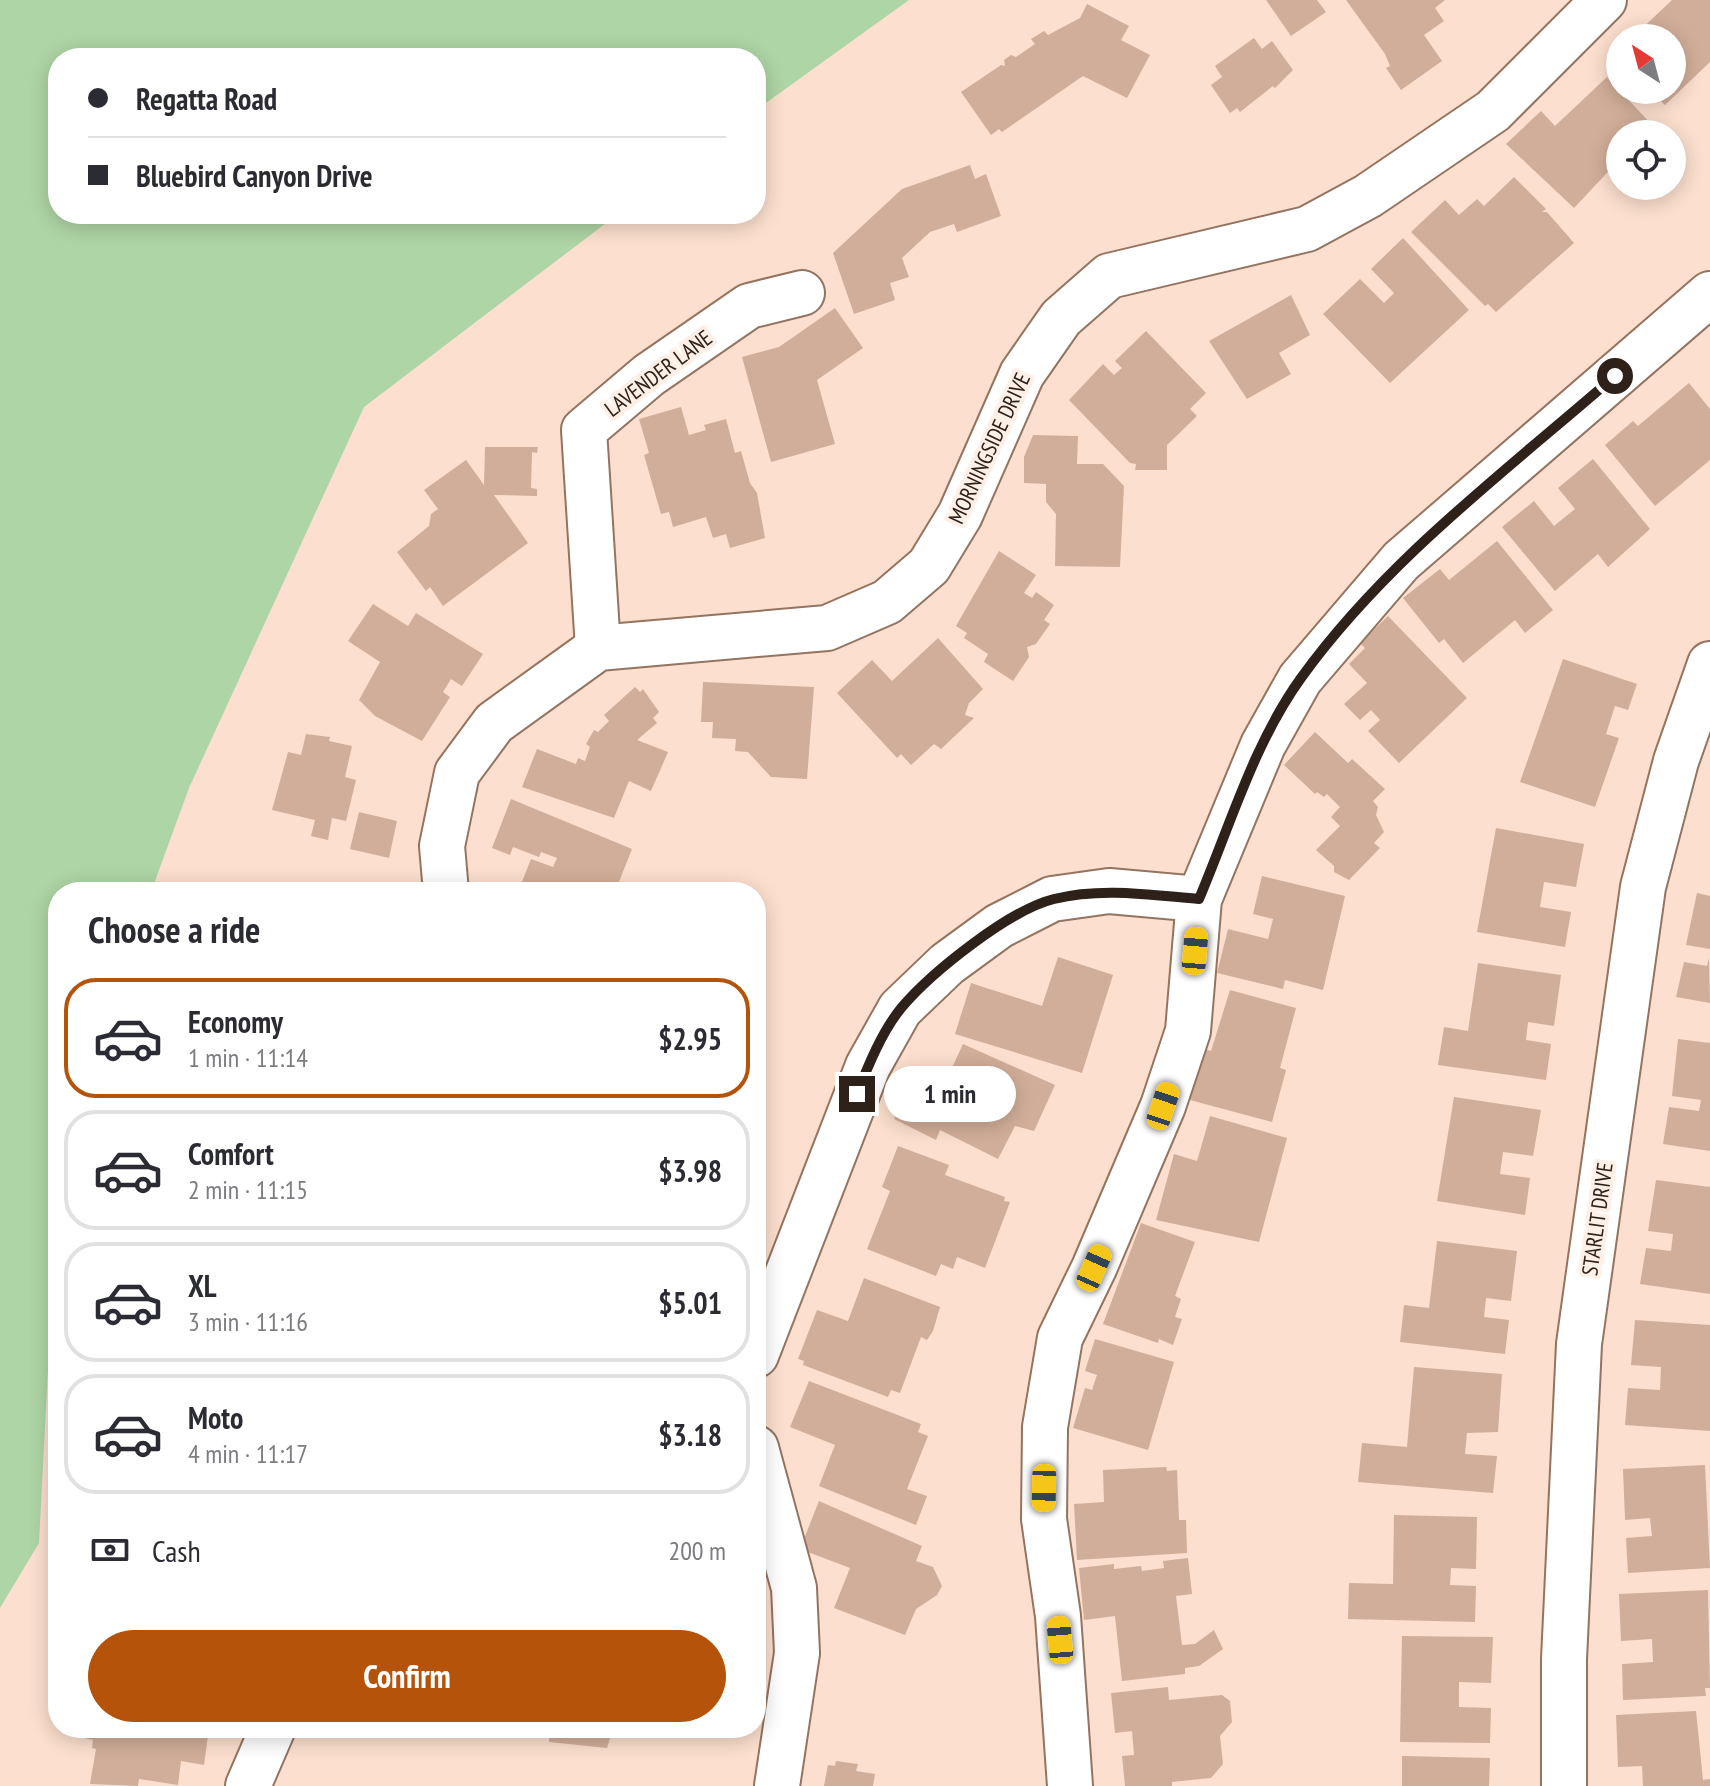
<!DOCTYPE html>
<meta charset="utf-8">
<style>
body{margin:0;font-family:"PT Sans Narrow",sans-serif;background:#f7f7f7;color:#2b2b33;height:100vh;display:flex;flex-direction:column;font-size:30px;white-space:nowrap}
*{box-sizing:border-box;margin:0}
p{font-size:26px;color:#7c7c81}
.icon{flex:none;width:44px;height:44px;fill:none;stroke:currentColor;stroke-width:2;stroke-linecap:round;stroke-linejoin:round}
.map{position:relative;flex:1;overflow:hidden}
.drawer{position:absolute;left:48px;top:882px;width:718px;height:856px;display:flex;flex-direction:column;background:#fff;border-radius:32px;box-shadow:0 4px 20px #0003}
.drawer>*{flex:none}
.top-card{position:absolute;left:48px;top:48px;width:718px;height:176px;border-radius:32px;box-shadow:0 4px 20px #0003;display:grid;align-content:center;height:176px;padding:0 40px;background:#fff}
.needle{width:52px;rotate:324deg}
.tools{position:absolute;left:1606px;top:24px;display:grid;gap:16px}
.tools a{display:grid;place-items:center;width:80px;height:80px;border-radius:50%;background:#fff;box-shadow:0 4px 20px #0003;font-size:40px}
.end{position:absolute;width:36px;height:36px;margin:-18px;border:10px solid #2e2119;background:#fff;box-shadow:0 0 0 4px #fff}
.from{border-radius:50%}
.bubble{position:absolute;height:56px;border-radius:28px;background:#fff;box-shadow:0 4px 20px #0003;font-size:26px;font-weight:600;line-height:56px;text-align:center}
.car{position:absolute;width:24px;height:48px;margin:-24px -12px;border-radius:10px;box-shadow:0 0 6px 2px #0007;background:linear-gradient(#f5c518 24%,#345 0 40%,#f5c518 0 76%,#345 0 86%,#f5c518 0)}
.top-card b{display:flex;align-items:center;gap:28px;height:76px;font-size:30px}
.top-card b+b{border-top:2px solid #e1e1e2}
.top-card i{width:20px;height:20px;background:#2b2b33}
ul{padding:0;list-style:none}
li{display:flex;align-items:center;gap:24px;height:120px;margin:0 16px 12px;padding:0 24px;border:4px solid #e1e1e2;border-radius:32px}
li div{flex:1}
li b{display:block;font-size:30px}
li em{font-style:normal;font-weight:600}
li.selected{border-color:#b45309}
li>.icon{width:72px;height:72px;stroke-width:1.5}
h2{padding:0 40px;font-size:36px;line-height:96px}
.pay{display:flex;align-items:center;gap:20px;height:88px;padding:0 40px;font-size:30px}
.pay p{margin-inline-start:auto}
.primary-button{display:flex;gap:16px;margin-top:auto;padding:16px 40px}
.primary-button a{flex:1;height:92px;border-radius:48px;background:#b45309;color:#fff;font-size:32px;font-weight:600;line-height:92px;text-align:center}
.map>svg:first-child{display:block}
.green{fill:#aed5a5}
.building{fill:#d1ae99}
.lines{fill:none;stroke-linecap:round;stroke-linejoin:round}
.minor-casing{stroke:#947460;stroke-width:48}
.minor{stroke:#fff;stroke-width:44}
.route{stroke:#2e2119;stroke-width:10}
.labels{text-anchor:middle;stroke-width:8;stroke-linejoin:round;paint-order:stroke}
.street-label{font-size:22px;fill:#2e2119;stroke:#fff0e7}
</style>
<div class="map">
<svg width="1710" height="1786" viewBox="0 0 1710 1786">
<rect width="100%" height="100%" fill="#fcdfce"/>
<path class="green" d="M0 0H909L756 110V58H58V214H618L364 407 189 788 151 892H58V1176L39 1543 0 1608Z"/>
<g class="building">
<path d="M1266 0H1317L1326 12 1291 36Z"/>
<path d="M1346 0H1445L1435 8 1444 21 1424 35 1442 61 1401 90 1386 68 1390 66 1385 54Z"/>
<path d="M1672 0H1710V62L1665 105 1649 90H1672V38H1632Z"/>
<path d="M1087 4 1129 26 1121 40 1150 55 1127 98 1083 76 1002 132 999 129 991 135 961 92 1001 65 1005 66 1004 60 1011 55 1016 57 1035 44 1031 39 1044 31 1048 35 1080 18Z"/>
<path d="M1254 38 1262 49 1272 41 1293 70 1275 88 1273 86 1240 112 1237 108 1230 113 1211 85 1222 77 1215 66Z"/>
<path d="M1607 77 1654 127 1647 134H1620V159L1574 208 1506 144 1541 111 1555 126Z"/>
<path d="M970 165 975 179 986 174 1001 216 957 232 954 224 930 232 902 258 909 277 890 283 895 300 854 314 833 253 902 189Z"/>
<path d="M1514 177 1546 209 1542 212H1547L1574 243 1496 312 1488 304 1485 306 1411 232 1445 200 1459 215 1477 199 1484 206Z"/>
<path d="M1403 238 1469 310 1390 383 1323 314 1360 279 1384 303 1394 293 1371 269Z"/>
<path d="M1291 295 1310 335 1279 353 1291 374 1247 399 1209 341Z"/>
<path d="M835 308 863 348 817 380 835 444 771 462 742 357 779 347Z"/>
<path d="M1146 331 1206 393 1190 409 1197 416 1167 445V470H1135L1136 464 1130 463 1069 400 1103 364 1114 375 1122 368 1115 361Z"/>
<path d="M1689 383 1710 409V460L1655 506 1605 445 1633 421 1638 426Z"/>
<path d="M681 407 689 435 706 430 704 425 726 419 735 453 741 451 750 483 757 493 765 538 730 548 726 534 713 538 706 517 673 527 669 512 661 514 644 455 649 453 639 419Z"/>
<path d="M1033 435 1078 436 1077 464H1103L1124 486 1120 567 1055 566 1056 514 1046 502V484L1024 483V457Z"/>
<path d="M485 447H538L537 453 532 452 531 488 537 489V496L494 495 528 543 443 606 430 587 426 591 397 552 429 526 431 514 438 509 424 490 466 460 484 485Z"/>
<path d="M1593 459 1650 529 1608 567 1598 554 1555 591 1502 527 1534 501 1554 526 1575 509 1558 488Z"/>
<path d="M1497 541 1553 610 1525 633 1515 620 1463 663 1444 639 1439 643 1403 598 1440 569 1449 580Z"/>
<path d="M999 551 1036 575 1024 593 1032 598 1036 592 1054 605 1044 620 1050 624 1036 644 1027 647 1029 657 1013 681 984 662 988 654 964 638 967 633 956 626Z"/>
<path d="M373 604 408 626 416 613 483 654 462 686 451 679 443 692 450 697 422 741 375 716 359 700 380 662 348 641Z"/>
<path d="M1388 616 1467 698 1399 763 1368 731 1380 720 1371 710 1360 720 1344 704 1367 683 1349 664 1365 648 1360 643Z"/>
<path d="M938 638 983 689 969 703 965 715 974 718 941 749 934 744 911 765 901 754 897 758 837 693 872 660 892 681Z"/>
<path d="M1563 659 1637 684 1628 710 1615 706 1606 734 1619 738 1595 807 1520 782Z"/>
<path d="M703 682 814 687 807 779 771 777 748 752 735 751 736 739 712 738 713 722H701Z"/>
<path d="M635 687 640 692 643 689 659 712 653 718 657 723 637 740 668 752 651 791 629 781 614 818 522 787 537 749 576 764 578 758 585 761 590 747 586 744 594 730 598 732 609 721 604 715Z"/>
<path d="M1315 732 1348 763 1352 759 1385 789 1373 801 1378 807 1376 815 1384 832 1374 843 1380 848 1349 880 1334 872V866L1316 850 1340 826 1331 817 1340 807 1327 794 1324 797 1317 792 1315 794 1284 765Z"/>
<path d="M306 734 330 737 329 741 352 746 345 777 356 780 346 821 332 818 328 840 311 836 315 820 272 810 288 752 301 755Z"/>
<path d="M511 799 632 849 615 892H518L531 859 553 867 557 858 541 852 539 857 513 847 510 855 492 848Z"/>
<path d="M359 812 397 821 389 858 350 849Z"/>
<path d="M1496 828 1584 844 1576 887 1544 882 1540 907 1571 912 1565 947 1477 932Z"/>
<path d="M1262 876 1345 896 1323 990 1285 980 1283 989 1217 973 1228 929 1268 939 1273 919 1253 914Z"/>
<path d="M1697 893 1710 896V949L1686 945Z"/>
<path d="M1058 957 1113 975 1082 1073 955 1034 971 983 1042 1006Z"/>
<path d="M1709 958 1710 1003 1676 997 1684 962 1707 966Z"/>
<path d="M1478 963 1561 975 1554 1026 1528 1022 1526 1040 1551 1044 1546 1080 1438 1065 1444 1027 1468 1031Z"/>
<path d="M1230 990 1296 1008 1280 1068 1286 1070 1272 1122 1190 1100 1204 1049 1211 1051Z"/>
<path d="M1678 1039 1710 1043V1151L1663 1144 1669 1107 1699 1111 1701 1100 1672 1096Z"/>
<path d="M963 1044 1055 1085 1034 1131 1015 1126 998 1159 940 1130 936 1140 894 1119 912 1083 935 1094 943 1079 959 1087 964 1078 950 1072Z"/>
<path d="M1454 1097 1541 1110 1533 1156 1503 1152 1500 1174 1530 1178 1525 1215 1437 1201Z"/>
<path d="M1210 1116 1287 1138 1259 1242 1156 1220 1174 1154 1197 1161Z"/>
<path d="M898 1146 949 1165 945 1175 1005 1197 1004 1201 1010 1202 985 1268 957 1257 953 1269 941 1264 936 1276 867 1249 890 1191 882 1187Z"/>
<path d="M1656 1180 1710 1187V1294L1640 1284 1646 1248 1671 1251 1673 1234 1648 1231Z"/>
<path d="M1141 1223 1195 1242 1175 1296 1181 1299 1175 1317 1182 1319 1173 1345 1159 1339 1158 1343 1103 1324Z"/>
<path d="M1437 1241 1517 1251 1511 1301 1486 1298 1484 1317 1509 1320 1505 1354 1400 1342 1404 1305 1429 1308Z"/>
<path d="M864 1278 940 1307 933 1331 927 1340 921 1337 900 1393 891 1390 888 1397 803 1365 804 1361 798 1359 817 1310 848 1321Z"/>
<path d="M1635 1320 1710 1325V1431L1625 1425 1628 1388 1660 1390 1661 1367 1631 1365Z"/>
<path d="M1095 1339 1174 1362 1148 1450 1073 1428 1085 1388 1092 1390 1097 1375 1085 1371Z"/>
<path d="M1414 1367 1502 1374 1498 1432 1467 1433 1465 1454 1497 1456 1493 1493 1358 1482 1362 1443 1407 1447Z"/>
<path d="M809 1381 921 1424 918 1432 928 1436 907 1489 927 1496 916 1525 819 1486 835 1445 790 1427Z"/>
<path d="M1705 1465 1710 1568 1628 1573 1626 1538 1652 1536 1650 1518 1625 1520 1623 1469Z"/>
<path d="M1166 1467 1167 1471 1177 1470 1179 1520H1186L1187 1553 1077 1560 1074 1504 1104 1502 1103 1470Z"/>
<path d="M819 1501 922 1546 916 1561 933 1567 942 1586 937 1595 916 1609 905 1635 834 1608 850 1568 800 1549Z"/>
<path d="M1394 1515 1477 1517 1476 1569 1451 1568 1450 1585 1476 1586 1475 1622 1348 1619 1349 1583 1393 1584Z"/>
<path d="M1188 1558 1192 1594 1176 1596 1182 1645 1195 1644 1214 1630 1223 1649 1199 1666 1185 1668V1674L1122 1681 1115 1616 1084 1620 1079 1568 1114 1564V1569L1141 1566 1142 1571 1164 1568 1163 1561Z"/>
<path d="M1708 1590 1710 1688H1705L1706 1696 1623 1700 1622 1664 1653 1662 1652 1639 1621 1641 1619 1594Z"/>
<path d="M1402 1636 1493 1637 1491 1683 1459 1682V1707L1491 1708 1490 1743 1400 1742Z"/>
<path d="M1168 1687 1169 1700 1222 1695 1230 1701 1232 1722 1220 1736 1223 1764 1211 1778 1172 1782V1786H1125L1122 1756 1134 1755 1132 1731 1115 1733 1111 1693Z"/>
<path d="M1696 1711 1703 1780 1710 1779V1786H1643L1642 1766 1618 1767 1616 1715Z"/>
<path d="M86 1728H209L204 1765 181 1761 178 1785 139 1779 138 1786 90 1784 96 1749 92 1748 93 1740 84 1738Z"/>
<path d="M550 1728H613L607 1748 549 1742Z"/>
<path d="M1402 1756 1490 1758 1489 1786H1402Z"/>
<path d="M836 1761 858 1764 856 1771 875 1774 873 1786H824L828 1765 835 1766Z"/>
</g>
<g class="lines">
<defs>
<g id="minor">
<path d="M598 648 584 430 649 375 749 306 802 293"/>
<path d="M446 892 442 846 457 773 494 723 598 648 827 628 887 602 929 566 960 515 1022 374 1061 318 1109 276 1307 229 1368 196 1493 111 1604 0"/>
<path d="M756 1355 868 1066 900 1009 947 964 999 926 1052 899 1109 891 1199 899"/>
<path d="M756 1448 794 1588 797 1653 777 1786"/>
<path d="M248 1786 273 1728"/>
<path d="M1070 1786 1058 1616 1044 1519 1045 1427 1060 1338 1094 1268 1163 1106 1188 1031 1199 899 1263 745 1300 679 1401 561 1710 294"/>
<path d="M1564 1786V1659L1579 1344 1643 887 1676 761 1710 664"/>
</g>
</defs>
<use href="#minor" class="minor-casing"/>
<use href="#minor" class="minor"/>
</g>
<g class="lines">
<path class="route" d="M857 1094C868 1066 882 1031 902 1007 932 972 1009 910 1054 899 1102 887 1151 895 1199 899 1230 826 1254 743 1301 678 1386 560 1506 471 1615 376"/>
</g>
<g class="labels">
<g class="street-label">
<text transform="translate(658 373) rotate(-37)" y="8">LAVENDER LANE</text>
<text transform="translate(989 448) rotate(-65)" y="8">MORNINGSIDE DRIVE</text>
<text transform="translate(1597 1219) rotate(-82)" y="8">STARLIT DRIVE</text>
</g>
</g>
</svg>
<div class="tools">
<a><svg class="needle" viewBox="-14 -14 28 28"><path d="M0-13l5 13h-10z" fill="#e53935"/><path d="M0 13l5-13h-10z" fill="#7c7c81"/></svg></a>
<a><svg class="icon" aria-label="locate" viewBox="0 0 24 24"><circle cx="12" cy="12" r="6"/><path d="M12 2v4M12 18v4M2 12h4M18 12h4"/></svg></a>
</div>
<i class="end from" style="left:1615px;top:376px"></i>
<i class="end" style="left:857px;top:1094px"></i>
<div class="bubble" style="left:884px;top:1066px;width:132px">1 min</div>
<i class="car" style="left:1195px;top:951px;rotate:5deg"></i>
<i class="car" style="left:1163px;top:1106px;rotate:19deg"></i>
<i class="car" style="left:1094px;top:1268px;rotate:24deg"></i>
<i class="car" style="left:1044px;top:1488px;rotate:181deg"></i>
<i class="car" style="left:1060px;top:1640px;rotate:355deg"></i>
<div class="top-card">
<b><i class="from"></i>Regatta Road</b>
<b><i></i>Bluebird Canyon Drive</b>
</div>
<section class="drawer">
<h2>Choose a ride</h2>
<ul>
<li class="selected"><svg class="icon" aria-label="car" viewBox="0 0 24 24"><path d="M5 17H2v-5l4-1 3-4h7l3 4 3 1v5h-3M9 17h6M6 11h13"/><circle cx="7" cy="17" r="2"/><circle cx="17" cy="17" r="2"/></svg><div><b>Economy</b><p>1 min · 11:14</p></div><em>$2.95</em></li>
<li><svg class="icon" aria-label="car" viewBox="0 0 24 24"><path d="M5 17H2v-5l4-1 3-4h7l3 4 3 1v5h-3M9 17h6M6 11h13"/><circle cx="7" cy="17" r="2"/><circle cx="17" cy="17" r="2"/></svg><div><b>Comfort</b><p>2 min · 11:15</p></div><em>$3.98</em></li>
<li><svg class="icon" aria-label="car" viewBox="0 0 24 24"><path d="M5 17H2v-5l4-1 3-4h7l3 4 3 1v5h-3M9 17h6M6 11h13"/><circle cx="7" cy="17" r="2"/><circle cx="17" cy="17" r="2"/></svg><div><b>XL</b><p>3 min · 11:16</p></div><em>$5.01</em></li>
<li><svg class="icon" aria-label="car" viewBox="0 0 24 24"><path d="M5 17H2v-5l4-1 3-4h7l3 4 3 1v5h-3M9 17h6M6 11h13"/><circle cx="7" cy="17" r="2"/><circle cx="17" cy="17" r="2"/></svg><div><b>Moto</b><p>4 min · 11:17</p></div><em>$3.18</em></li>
</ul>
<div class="pay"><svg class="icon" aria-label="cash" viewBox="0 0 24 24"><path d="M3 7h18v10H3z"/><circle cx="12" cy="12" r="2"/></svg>Cash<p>200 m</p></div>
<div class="primary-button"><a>Confirm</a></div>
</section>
</div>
